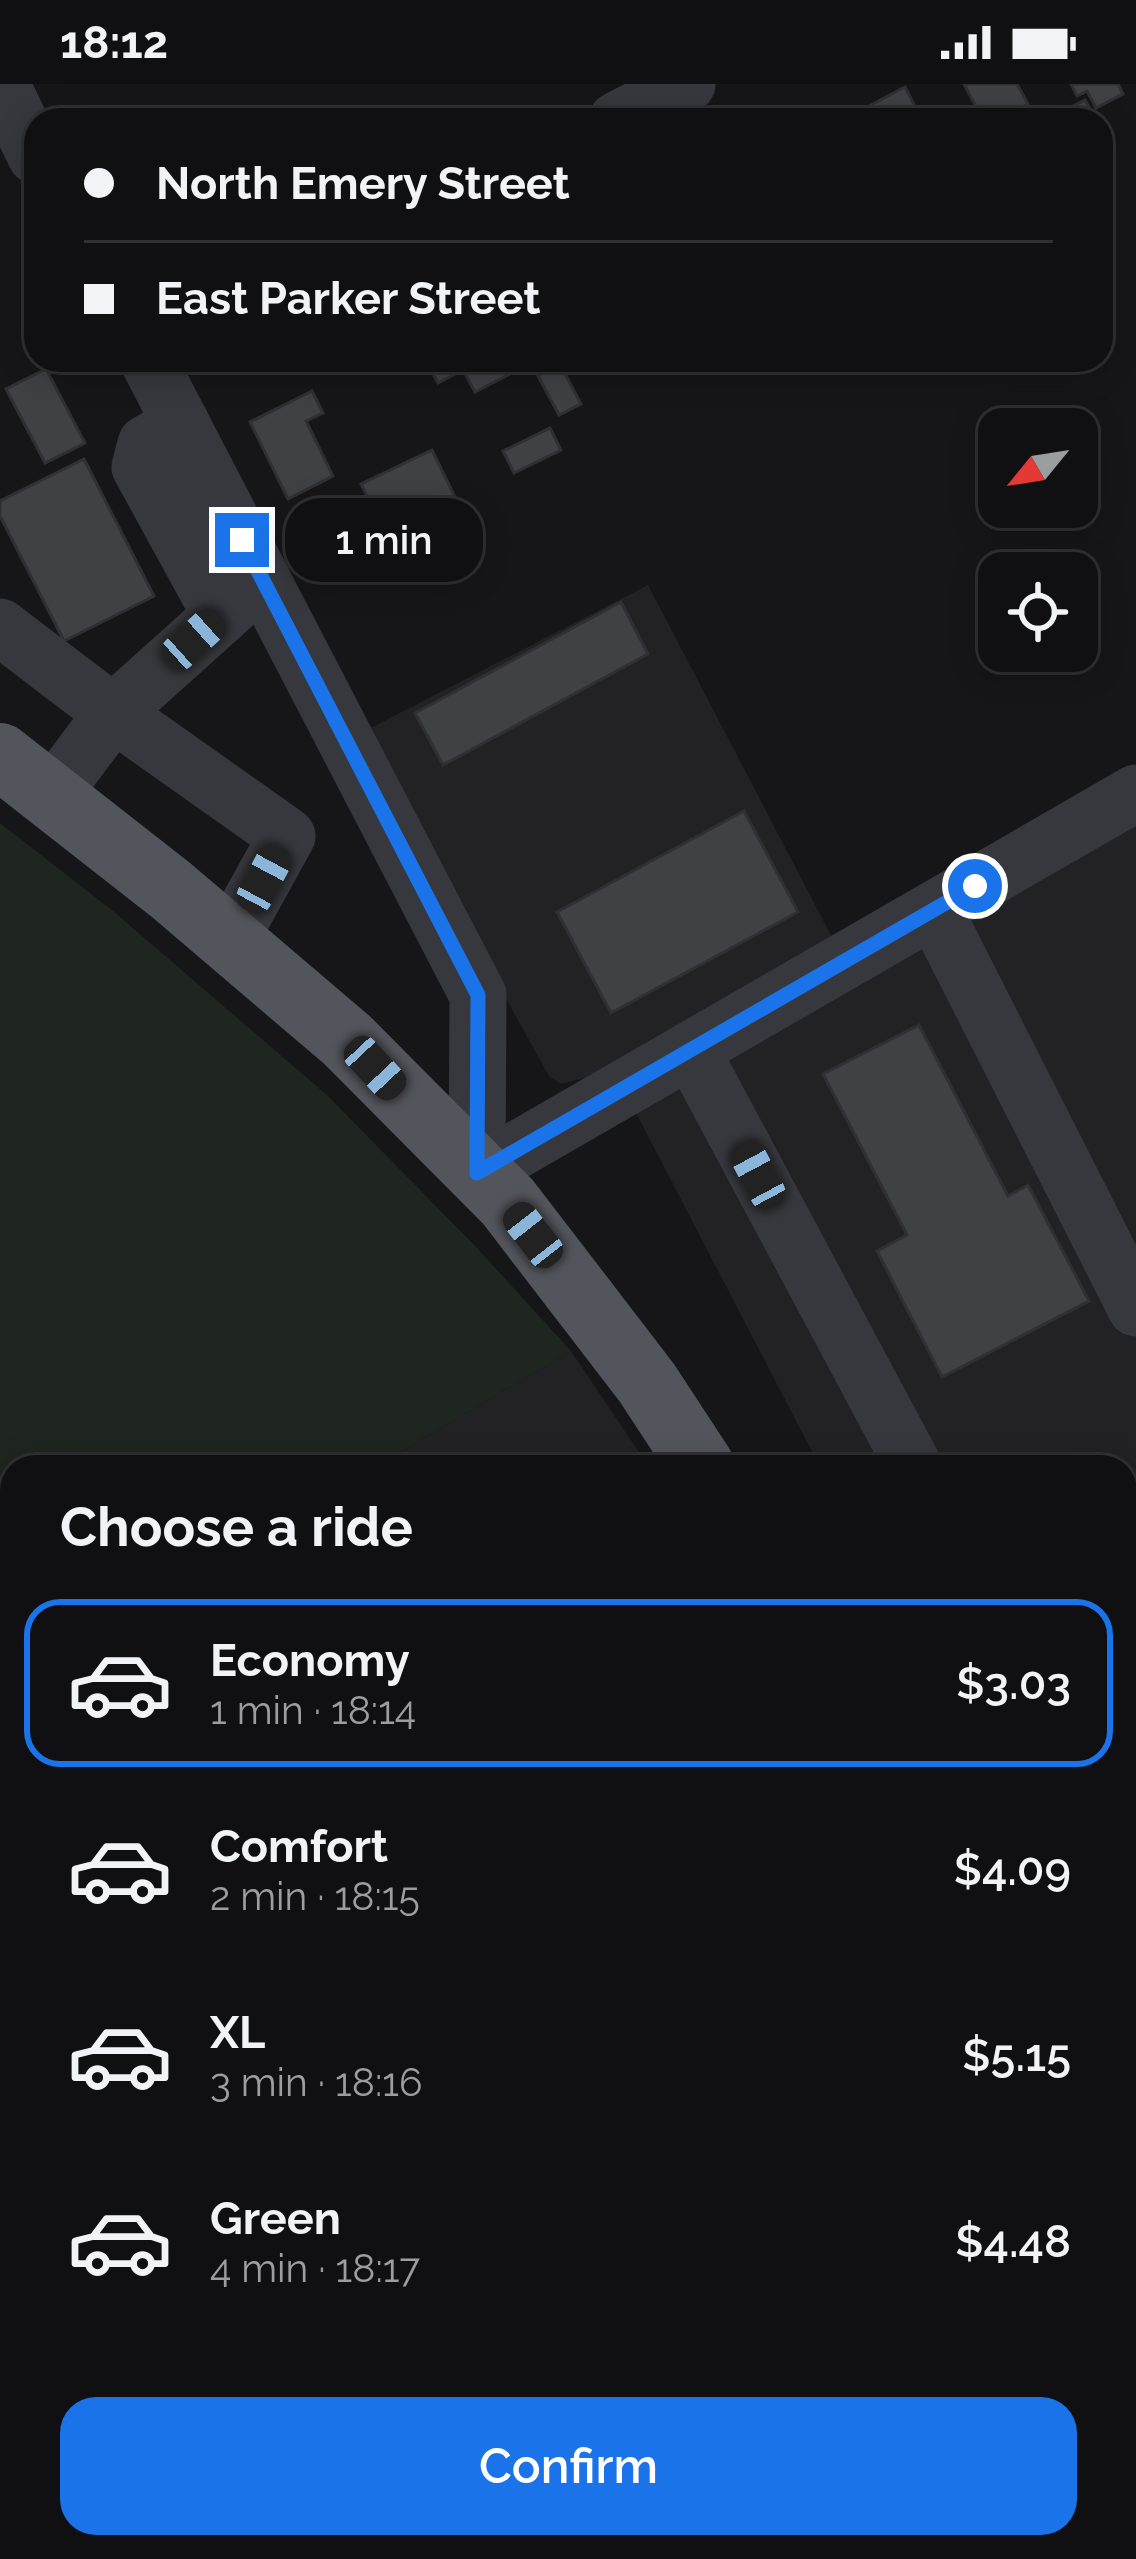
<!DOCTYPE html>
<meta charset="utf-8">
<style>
body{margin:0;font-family:Raleway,sans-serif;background:#19191b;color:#f1f3f6;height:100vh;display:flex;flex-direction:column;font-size:45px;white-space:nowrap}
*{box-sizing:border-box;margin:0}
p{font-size:39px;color:#9c9d9f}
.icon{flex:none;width:66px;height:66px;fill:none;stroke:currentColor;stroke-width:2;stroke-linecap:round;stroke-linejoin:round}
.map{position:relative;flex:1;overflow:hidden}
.details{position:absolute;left:0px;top:1371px;width:1137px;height:1104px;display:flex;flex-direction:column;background:#101012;border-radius:36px 36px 0 0;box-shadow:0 6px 30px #0003,0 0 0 3px #303032}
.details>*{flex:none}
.hud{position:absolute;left:24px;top:24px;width:1089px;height:264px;border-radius:36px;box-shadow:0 6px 30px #0003,0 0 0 3px #303032;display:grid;align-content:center;height:264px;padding:0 60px;background:#101012}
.needle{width:78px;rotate:240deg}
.tools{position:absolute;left:978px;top:324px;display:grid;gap:24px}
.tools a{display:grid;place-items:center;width:120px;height:120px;border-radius:24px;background:#101012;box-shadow:0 6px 30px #0003,0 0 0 3px #303032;font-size:60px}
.end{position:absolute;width:54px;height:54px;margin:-27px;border:15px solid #1a73e8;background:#fff;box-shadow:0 0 0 6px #fff}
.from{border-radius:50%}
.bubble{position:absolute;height:84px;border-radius:36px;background:#101012;box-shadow:0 6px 30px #0003,0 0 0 3px #303032;font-size:39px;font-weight:600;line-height:84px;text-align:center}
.car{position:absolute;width:36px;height:72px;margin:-36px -18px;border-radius:15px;box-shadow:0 0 9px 3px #0007;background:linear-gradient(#222 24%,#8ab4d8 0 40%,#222 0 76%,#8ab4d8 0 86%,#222 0)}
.hud b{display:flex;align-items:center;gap:42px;height:114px;font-size:45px}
.hud b+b{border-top:3px solid #303032}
.hud i{width:30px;height:30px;background:#f1f3f6}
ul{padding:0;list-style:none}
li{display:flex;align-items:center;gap:36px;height:168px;margin:0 24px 18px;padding:0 36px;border:6px solid transparent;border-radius:36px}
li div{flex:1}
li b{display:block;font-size:45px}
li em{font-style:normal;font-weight:600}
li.active{border-color:#1a73e8}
li>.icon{width:108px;height:108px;stroke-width:1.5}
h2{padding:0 60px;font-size:54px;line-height:144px}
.button{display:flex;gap:24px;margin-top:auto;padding:24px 60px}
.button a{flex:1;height:138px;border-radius:36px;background:#1a73e8;color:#fff;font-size:48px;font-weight:600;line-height:138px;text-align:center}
.status{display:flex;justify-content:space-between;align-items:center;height:84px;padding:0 60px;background:#101012;direction:ltr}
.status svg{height:33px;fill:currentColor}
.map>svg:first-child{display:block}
.built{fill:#222225}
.green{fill:#1e261f}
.building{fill:#404145;stroke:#303034;stroke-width:3}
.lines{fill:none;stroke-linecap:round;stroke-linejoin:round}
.minor{stroke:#37383d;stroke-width:57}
.major{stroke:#53555c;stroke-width:66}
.tree{fill:#506452}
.route{stroke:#1a73e8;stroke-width:15}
</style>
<div class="status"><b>18:12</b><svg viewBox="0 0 49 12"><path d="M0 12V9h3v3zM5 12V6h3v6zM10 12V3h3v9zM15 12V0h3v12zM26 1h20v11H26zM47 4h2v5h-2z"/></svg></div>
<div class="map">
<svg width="1136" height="2475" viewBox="0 0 1136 2475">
<rect width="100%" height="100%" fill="#161618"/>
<g class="built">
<path d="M648 501 833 855 600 990 561 1000 549 992 359 650Z"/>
<path d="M1136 730V1990L1125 1969V1383H820L634 1025Z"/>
<path d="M571 1267 649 1383H375Z"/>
<path d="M12 2057V2463H1125V2272L1136 2294V2475H0V2064Z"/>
</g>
<path class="green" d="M0 739 113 827 328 1012 477 1164 571 1267 375 1383H12V2090L0 2100Z"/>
<g class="building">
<path d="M964 0H1017L1028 20 998 36H983Z"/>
<path d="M1071 0H1118L1123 10 1096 24 1087 7 1077 12Z"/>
<path d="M905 3 922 36H842L848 33Z"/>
<path d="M1085 16 1096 36H1060L1057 30Z"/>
<path d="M426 276H503L510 290 475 308 463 286 438 299Z"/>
<path d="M560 280 581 320 559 331 538 292Z"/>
<path d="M46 285 85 359 45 379 6 305Z"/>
<path d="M312 307 323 329 306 337 333 392 288 415 250 338Z"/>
<path d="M550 344 561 366 514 389 503 367Z"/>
<path d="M432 366 454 411 383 444 361 400Z"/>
<path d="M84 375 154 512 64 557 0 432V417Z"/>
<path d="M621 518 648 570 443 681 415 629Z"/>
<path d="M744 727 798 828 611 929 557 828Z"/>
<path d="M919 941 1008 1112 1028 1101 1089 1217 942 1293 877 1167 907 1151 823 990Z"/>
</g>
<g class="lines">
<g class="minor">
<path d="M1 0 36 72"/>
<path d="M617 36 687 0"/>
<path d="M148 276 478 911 477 1089"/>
<path d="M181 339 146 360 140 383 221 531"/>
<path d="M0 543 113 629 51 712"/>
<path d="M934 826 1136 1224"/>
<path d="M229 857 287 752 113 629 262 495"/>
<path d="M691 966 914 1383"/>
<path d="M477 1089 1136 709"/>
<path d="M1125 1436 1136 1430"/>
<path d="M1125 1855 1136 1877"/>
<path d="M182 2463 183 2475"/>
</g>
<g class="major">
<path d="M0 672 171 806 347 956 508 1118 647 1299 702 1383"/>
<path d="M1125 2198 1136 2219"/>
</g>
</g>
<circle class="tree" cx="357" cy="442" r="16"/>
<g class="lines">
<path class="route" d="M242 456 478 911 477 1089 975 802"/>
</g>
</svg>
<div class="tools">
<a><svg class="needle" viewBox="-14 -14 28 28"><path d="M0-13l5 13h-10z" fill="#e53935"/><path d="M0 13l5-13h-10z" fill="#9c9d9f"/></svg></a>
<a><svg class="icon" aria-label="locate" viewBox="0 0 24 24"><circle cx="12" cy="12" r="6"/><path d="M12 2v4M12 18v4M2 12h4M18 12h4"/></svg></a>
</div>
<i class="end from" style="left:975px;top:802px"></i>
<i class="end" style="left:242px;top:456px"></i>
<div class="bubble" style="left:285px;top:414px;width:198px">1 min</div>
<i class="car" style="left:194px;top:555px;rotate:48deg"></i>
<i class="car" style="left:264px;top:795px;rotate:28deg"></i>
<i class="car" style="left:375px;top:984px;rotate:137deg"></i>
<i class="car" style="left:758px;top:1091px;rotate:332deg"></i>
<i class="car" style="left:533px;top:1151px;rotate:322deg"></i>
<div class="hud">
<b><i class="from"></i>North Emery Street</b>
<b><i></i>East Parker Street</b>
</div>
<section class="details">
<h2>Choose a ride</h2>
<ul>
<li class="active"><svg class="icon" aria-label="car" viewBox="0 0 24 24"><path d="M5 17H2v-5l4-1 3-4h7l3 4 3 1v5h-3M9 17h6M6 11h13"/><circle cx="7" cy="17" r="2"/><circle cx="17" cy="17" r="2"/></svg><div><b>Economy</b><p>1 min · 18:14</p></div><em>$3.03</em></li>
<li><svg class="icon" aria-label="car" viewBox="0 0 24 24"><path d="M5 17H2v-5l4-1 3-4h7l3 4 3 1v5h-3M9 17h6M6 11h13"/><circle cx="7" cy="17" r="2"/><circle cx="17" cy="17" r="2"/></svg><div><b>Comfort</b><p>2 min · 18:15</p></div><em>$4.09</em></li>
<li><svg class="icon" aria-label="car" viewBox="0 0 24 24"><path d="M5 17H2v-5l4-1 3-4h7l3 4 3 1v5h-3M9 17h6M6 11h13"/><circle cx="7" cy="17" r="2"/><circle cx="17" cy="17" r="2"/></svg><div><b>XL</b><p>3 min · 18:16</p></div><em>$5.15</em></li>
<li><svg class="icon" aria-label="car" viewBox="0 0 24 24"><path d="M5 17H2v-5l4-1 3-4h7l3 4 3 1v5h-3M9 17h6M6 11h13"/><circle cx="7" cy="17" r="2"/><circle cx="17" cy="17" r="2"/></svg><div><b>Green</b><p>4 min · 18:17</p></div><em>$4.48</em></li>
</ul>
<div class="button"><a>Confirm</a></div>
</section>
</div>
